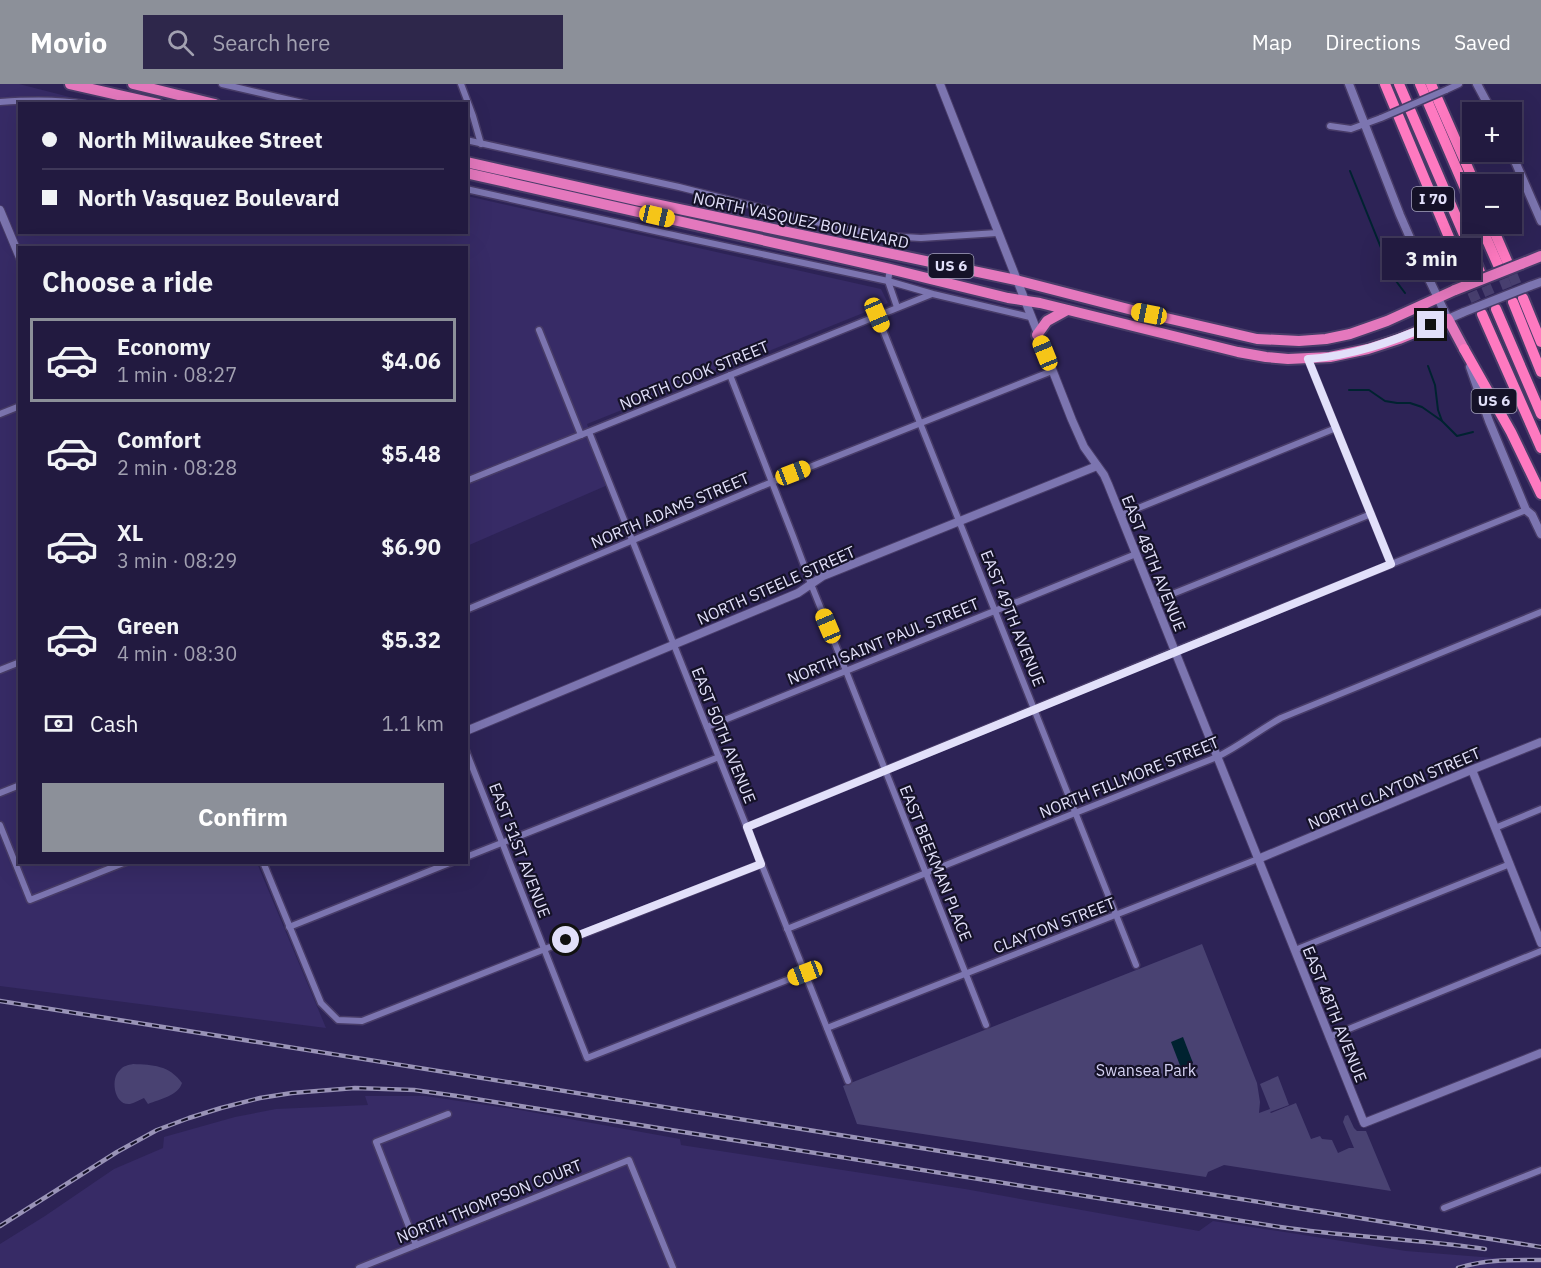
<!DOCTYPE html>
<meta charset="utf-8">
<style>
body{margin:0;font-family:"IBM Plex Sans",sans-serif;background:#2e274b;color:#f1f3f6;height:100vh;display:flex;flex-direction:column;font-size:22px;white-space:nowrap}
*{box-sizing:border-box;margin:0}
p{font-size:20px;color:#a2a1b1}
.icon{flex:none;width:33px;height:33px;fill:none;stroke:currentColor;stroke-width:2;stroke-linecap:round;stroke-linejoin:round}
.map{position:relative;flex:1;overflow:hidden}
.sheet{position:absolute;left:18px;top:162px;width:450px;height:618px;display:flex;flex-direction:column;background:#221a40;border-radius:0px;box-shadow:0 6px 24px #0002,0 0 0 2px #3f3859}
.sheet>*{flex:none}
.banner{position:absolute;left:18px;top:18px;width:450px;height:132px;border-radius:0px;box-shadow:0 6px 24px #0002,0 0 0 2px #3f3859;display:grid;align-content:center;height:132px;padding:0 24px;background:#221a40}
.fabs{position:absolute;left:1462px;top:18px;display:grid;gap:12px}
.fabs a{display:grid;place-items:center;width:60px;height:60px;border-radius:0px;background:#221a40;box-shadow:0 6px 24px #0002,0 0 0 2px #3f3859;font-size:30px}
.end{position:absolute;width:27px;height:27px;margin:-14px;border:8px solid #e2e0fa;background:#111;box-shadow:0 0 0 3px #111}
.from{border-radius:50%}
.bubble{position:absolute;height:42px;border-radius:0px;background:#221a40;box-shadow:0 6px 24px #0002,0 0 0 2px #3f3859;font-size:20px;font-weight:800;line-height:42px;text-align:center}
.car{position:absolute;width:18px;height:36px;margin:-18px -9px;border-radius:8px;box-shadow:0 0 4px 2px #0007;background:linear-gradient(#f5c518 24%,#345 0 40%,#f5c518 0 76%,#345 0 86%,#f5c518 0)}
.banner b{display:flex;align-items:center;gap:21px;height:57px;font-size:22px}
.banner b+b{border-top:2px solid #3f3859}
.banner i{width:15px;height:15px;background:#f1f3f6}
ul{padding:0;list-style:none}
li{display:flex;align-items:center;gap:18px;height:84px;margin:0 12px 9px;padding:0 12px;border:3px solid transparent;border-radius:0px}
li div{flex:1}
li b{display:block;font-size:22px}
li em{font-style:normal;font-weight:800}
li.on{border-color:#8c9099}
li>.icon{width:54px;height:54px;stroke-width:1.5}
h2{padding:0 24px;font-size:27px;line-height:72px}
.pay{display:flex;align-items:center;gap:15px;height:66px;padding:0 24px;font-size:22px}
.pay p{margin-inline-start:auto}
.primary-button{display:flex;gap:12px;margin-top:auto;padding:12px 24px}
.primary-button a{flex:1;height:69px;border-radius:0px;background:#8c9099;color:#fff;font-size:24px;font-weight:800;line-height:69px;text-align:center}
header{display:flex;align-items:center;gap:36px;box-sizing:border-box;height:84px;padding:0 30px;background:#8c9099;color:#fff}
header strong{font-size:28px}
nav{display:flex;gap:33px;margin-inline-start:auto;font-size:21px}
.search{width:420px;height:54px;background:#2e274b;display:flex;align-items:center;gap:15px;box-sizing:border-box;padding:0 21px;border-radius:0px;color:#a2a1b1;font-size:22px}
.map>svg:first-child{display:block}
.built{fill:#372b66}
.green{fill:#494272}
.water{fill:#002230}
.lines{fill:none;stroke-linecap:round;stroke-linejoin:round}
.stream{stroke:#002230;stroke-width:2}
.motorway-tunnel{stroke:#483f6f;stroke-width:10;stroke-dasharray:10 5;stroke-linecap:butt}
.minor-casing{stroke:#483c68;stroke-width:9}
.tertiary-casing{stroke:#483c68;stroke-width:10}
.secondary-casing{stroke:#483c68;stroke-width:11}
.trunk-casing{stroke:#483c68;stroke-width:14}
.motorway-casing{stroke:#483c68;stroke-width:14}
.minor{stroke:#7c75b0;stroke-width:6}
.tertiary{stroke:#7c75b0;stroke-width:8}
.secondary{stroke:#7c75b0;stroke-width:8}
.trunk{stroke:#e478bd;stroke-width:10}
.motorway{stroke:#fe79c0;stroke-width:10}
.rail-casing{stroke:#9993b7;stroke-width:4.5}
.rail{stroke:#151228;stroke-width:2;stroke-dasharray:7;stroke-linecap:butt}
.minor-bridge-casing{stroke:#483c68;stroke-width:9;stroke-linecap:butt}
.secondary-bridge-casing{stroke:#483c68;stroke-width:11;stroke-linecap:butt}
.trunk-bridge-casing{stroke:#483c68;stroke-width:14;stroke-linecap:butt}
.minor-bridge{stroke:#7c75b0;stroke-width:6}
.secondary-bridge{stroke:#7c75b0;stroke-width:8}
.trunk-bridge{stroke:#e478bd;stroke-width:10}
.route{stroke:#e2e0fa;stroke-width:8}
.labels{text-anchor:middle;stroke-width:4.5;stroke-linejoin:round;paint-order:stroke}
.shield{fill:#151228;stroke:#a4a2bb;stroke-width:1.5}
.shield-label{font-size:15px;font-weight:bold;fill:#e2e0fa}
.street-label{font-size:16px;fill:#e2e0fa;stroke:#151228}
.park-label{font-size:16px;fill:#d4d1f2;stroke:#151228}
</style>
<header>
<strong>Movio</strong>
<div class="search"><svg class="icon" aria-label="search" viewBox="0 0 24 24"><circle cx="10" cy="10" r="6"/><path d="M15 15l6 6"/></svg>Search here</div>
<nav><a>Map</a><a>Directions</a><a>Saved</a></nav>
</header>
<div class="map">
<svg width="1541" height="1184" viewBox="0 0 1541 1184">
<rect width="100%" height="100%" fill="#2d2356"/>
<g class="built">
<path d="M0 0H19L93 19 20 20V148H466L467 112 881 205 888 219 587 340 610 400 467 462 466 164H20V778L257 779 326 944 0 902Z"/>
<path d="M365 1012H425L520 1026 680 1055 681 1061 965 1105 1199 1147 1213 1137 1406 1167 1533 1177 1541 1178V1184H0V1160L45 1132 114 1085 163 1064 164 1053 235 1033 276 1025 368 1021Z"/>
</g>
<g class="green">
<path d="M1202 860 1257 999 1260 1018 1259 1029 1270 1025 1260 1000 1278 992 1289 1021 1270 1028 1271 1029 1296 1019 1311 1055 1320 1052 1322 1055 1332 1056 1338 1069 1349 1064H1354L1343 1038 1345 1032 1348 1031 1354 1044 1357 1047H1366L1391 1107 1224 1081 1208 1088 1206 1093 857 1040 843 1002Z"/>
<path d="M133 980C153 981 169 981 182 999 178 1012 160 1015 148 1020L144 1014C139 1016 134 1019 130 1020 114 1022 110 994 120 986 123 982 128 981 133 980Z"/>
</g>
<path class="water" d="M1183 953 1193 979 1181 984 1171 958Z"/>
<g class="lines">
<g class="stream">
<path d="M1350 87 1390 186 1396 197 1405 209"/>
<path d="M1428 282 1435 301 1438 326 1442 337"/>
<path d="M1349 306H1369L1385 317 1397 319H1410L1422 323 1442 337 1457 352 1473 348"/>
</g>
<g class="motorway-tunnel">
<path d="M1507 177 1522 214"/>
<path d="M1498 181 1513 218"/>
<path d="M1480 188 1496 225"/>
<path d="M1466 194 1482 230"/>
</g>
<defs>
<g id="minor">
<path d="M222 0 307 20"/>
<path d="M461 0 473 32 481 60"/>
<path d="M1446 6 1459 0"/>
<path d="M0 18C28 16 57 15 85 20"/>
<path d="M1330 42 1351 45 1381 34"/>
<path d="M466 56 679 103 832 142 886 152 921 154 997 149"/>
<path d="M466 105 682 153 888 197 933 210 1030 233"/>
<path d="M890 185 888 197 897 223"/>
<path d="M877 231 1136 881"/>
<path d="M539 246 581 351"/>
<path d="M1308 275 1391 480"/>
<path d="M730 291 793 452 811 500 846 587 986 941"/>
<path d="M0 330 20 322"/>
<path d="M589 348 848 997"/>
<path d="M466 397 932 210"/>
<path d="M1121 431 1336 344"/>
<path d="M1155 517 1371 430"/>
<path d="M466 526 772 398 1052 287"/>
<path d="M0 586 20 578"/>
<path d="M707 643 1136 470"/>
<path d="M466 667 587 974 805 889"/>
<path d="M0 709 20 701"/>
<path d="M0 741 30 816 126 778"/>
<path d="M747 743 1175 567 1526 426"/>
<path d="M1495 744 1541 725"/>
<path d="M466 773 719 673"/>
<path d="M263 778 321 919 338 936 362 937 761 780"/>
<path d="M289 843 452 778"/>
<path d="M787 845 1075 729 1217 673C1240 662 1259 646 1281 634L1541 528"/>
<path d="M1295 866 1510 780"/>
<path d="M827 944 1258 775"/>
<path d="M1329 953 1541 867"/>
<path d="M1444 1124 1541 1086"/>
<path d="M416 1161 376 1058 448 1030"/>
<path d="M359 1184 629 1076 673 1184"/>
</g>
<g id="tertiary">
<path d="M940 0 1072 336 1084 363 1104 391 1108 400 1364 1039 1541 969"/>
<path d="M0 126 20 174"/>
<path d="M466 647 798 509 823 492 1097 382"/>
<path d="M1472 686 1541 859"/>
<path d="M1258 775 1476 684 1541 658"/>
</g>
<g id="secondary">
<path d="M1349 0 1400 131 1417 170 1448 235 1464 228"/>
<path d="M1477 0 1492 28"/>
<path d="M1511 68 1541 137"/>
<path d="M1530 202 1541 198"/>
<path d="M1470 283 1489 337 1526 426 1532 431 1541 450"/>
</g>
<g id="trunk">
<path d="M70 0 158 20"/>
<path d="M133 0 215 20"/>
<path d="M466 78 636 116 1016 196 1136 227 1257 255 1299 257 1326 255 1350 250 1387 237 1455 206"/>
<path d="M466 89 890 185 1008 214 1040 219 1238 268 1266 273 1288 275 1330 273 1368 265 1399 255 1448 235 1464 265"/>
<path d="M1521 180 1541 172"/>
<path d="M1037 251 1047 237 1067 226"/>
</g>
<g id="motorway">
<path d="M1385 0 1466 194"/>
<path d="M1399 0 1480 188"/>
<path d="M1420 0 1473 123"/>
<path d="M1431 0 1475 100"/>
<path d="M1480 140 1498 181"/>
<path d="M1491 140 1507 177"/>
<path d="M1523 214 1541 258"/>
<path d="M1513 218 1541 288"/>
<path d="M1496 225 1541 330"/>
<path d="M1482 230 1541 364"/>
<path d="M1464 265 1511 348 1541 410"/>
</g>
</defs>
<use href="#minor" class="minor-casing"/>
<use href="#tertiary" class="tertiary-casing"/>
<use href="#secondary" class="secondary-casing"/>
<use href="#trunk" class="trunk-casing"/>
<use href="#motorway" class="motorway-casing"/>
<use href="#minor" class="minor"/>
<use href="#tertiary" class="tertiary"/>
<use href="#secondary" class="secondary"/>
<use href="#trunk" class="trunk"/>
<use href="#motorway" class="motorway"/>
<defs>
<g id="rail">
<path d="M0 917 1541 1163"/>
<path d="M0 1142 117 1068 157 1046 189 1034 221 1024 260 1014 292 1009 355 1004 414 1006 457 1012 1280 1143C1348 1153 1417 1155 1485 1165"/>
<path d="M1458 1184C1485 1175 1513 1176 1541 1176"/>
</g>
</defs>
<use href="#rail" class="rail-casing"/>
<use href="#rail" class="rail"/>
<defs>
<path id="minor-bridge" d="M1381 34 1446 6"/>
<path id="secondary-bridge" d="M1464 228 1530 202"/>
<path id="trunk-bridge" d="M1455 206 1521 180"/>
</defs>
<use href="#minor-bridge" class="minor-bridge-casing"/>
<use href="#secondary-bridge" class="secondary-bridge-casing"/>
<use href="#trunk-bridge" class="trunk-bridge-casing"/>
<use href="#minor-bridge" class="minor-bridge"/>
<use href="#secondary-bridge" class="secondary-bridge"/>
<use href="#trunk-bridge" class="trunk-bridge"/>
</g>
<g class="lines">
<path class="route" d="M566 856 761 780 747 743 1391 480 1308 275C1352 272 1391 258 1431 241"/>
</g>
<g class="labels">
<g class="shield">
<rect x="1412" y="103" width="42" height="24" rx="4.5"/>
<rect x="928.5" y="170" width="45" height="24" rx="4.5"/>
<rect x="1471.5" y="305" width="45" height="24" rx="4.5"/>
</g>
<g class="shield-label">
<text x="1433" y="120">I 70</text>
<text x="951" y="187">US 6</text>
<text x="1494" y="322">US 6</text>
</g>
<g class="street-label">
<text transform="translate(801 136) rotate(12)" y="6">NORTH VASQUEZ BOULEVARD</text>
<text transform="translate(694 291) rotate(-22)" y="6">NORTH COOK STREET</text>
<text transform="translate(670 426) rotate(-23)" y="6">NORTH ADAMS STREET</text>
<text transform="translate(1154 479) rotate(68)" y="6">EAST 48TH AVENUE</text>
<text transform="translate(776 501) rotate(-24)" y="6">NORTH STEELE STREET</text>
<text transform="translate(1013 534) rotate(68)" y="6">EAST 49TH AVENUE</text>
<text transform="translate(883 557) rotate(-22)" y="6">NORTH SAINT PAUL STREET</text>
<text transform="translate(724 651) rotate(68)" y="6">EAST 50TH AVENUE</text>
<text transform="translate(1129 693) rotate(-22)" y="6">NORTH FILLMORE STREET</text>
<text transform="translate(1394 704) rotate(-23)" y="6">NORTH CLAYTON STREET</text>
<text transform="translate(520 766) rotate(69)" y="6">EAST 51ST AVENUE</text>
<text transform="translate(936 779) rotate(68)" y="6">EAST BEEKMAN PLACE</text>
<text transform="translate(1054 841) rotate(-21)" y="6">CLAYTON STREET</text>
<text transform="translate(1335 930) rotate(68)" y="6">EAST 48TH AVENUE</text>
<text transform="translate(489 1117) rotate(-22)" y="6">NORTH THOMPSON COURT</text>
</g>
<g class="park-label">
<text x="1146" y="992">Swansea Park</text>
</g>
</g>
</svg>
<div class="fabs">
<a>+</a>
<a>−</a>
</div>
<i class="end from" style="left:566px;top:856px"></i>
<i class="end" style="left:1431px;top:241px"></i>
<div class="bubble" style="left:1382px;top:154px;width:99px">3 min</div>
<i class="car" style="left:657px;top:132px;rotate:103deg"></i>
<i class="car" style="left:1149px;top:230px;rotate:281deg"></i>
<i class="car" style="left:877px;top:231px;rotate:157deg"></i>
<i class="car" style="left:1045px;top:269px;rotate:338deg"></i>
<i class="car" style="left:793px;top:389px;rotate:69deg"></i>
<i class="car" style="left:828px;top:542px;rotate:337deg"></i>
<i class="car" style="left:805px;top:889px;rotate:249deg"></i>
<div class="banner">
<b><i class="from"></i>North Milwaukee Street</b>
<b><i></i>North Vasquez Boulevard</b>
</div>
<section class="sheet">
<h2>Choose a ride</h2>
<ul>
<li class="on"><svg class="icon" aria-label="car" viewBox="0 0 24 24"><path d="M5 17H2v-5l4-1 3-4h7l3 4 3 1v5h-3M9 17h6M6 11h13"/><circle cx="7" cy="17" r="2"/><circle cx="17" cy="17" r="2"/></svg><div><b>Economy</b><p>1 min · 08:27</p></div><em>$4.06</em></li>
<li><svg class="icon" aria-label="car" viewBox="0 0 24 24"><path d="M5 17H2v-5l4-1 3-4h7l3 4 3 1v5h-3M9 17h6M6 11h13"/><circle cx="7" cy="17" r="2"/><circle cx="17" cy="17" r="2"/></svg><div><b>Comfort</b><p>2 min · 08:28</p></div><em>$5.48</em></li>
<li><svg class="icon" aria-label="car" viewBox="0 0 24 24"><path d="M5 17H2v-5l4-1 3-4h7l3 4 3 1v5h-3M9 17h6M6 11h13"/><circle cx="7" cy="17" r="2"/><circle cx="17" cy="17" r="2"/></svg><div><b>XL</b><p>3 min · 08:29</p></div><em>$6.90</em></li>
<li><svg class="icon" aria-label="car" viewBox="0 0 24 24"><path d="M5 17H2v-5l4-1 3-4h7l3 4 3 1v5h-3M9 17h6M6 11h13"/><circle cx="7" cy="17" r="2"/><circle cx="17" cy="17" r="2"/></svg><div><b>Green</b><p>4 min · 08:30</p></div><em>$5.32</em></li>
</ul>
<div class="pay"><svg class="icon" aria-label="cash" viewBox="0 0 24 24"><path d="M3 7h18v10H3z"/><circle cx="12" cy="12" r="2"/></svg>Cash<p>1.1 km</p></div>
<div class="primary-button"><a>Confirm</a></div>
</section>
</div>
